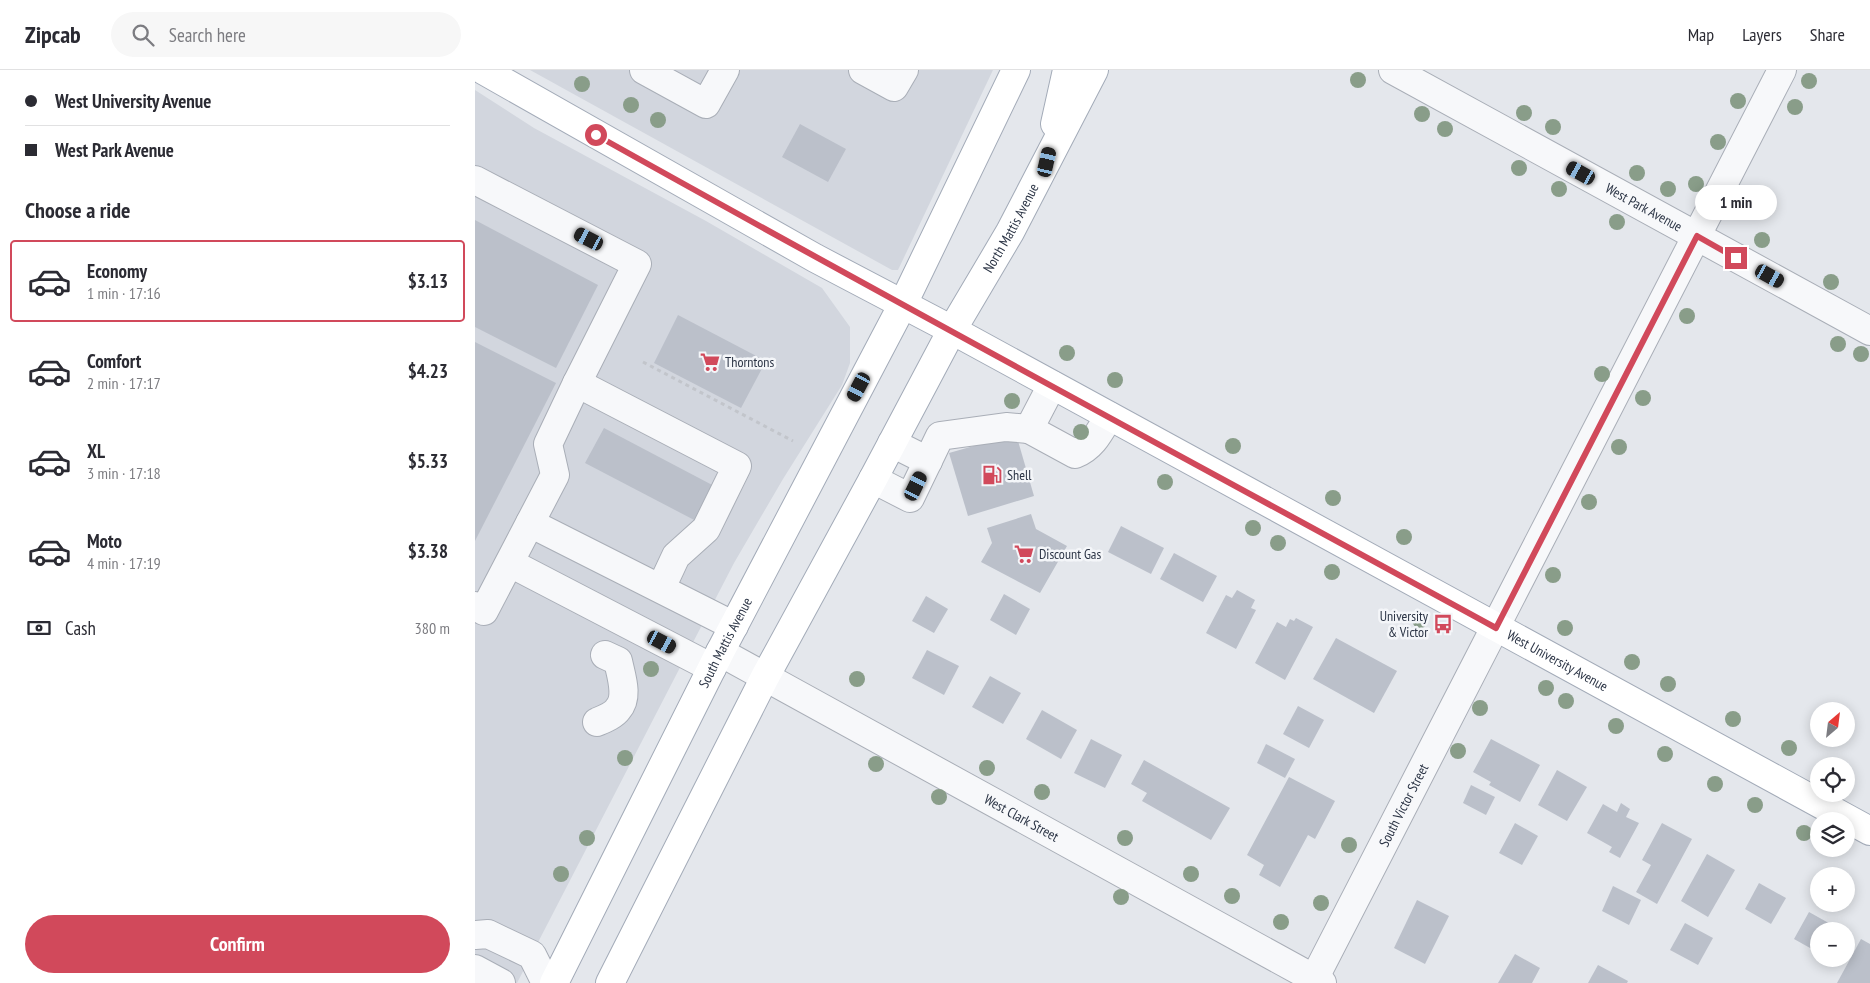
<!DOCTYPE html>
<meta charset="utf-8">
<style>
body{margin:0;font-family:"PT Sans Narrow",sans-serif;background:#f7f7f7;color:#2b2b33;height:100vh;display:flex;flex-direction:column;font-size:19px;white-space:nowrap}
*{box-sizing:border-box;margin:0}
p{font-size:16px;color:#7c7c81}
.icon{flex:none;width:28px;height:28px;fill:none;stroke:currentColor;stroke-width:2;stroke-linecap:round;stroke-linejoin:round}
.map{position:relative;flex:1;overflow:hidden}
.drawer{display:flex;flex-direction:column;background:#fff;width:475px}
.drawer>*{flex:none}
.hud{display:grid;align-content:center;height:110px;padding:0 25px;background:#fff}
.needle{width:32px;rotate:28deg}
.buttons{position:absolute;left:1335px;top:632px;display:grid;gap:10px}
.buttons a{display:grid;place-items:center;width:45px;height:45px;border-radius:50%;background:#fff;box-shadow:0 2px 12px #0003;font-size:25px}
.end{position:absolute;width:22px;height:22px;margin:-11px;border:6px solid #d1495b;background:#fff;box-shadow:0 0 0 2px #fff}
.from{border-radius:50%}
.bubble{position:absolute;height:35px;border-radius:18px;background:#fff;box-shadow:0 2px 12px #0003;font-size:16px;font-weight:700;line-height:35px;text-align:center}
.car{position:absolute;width:15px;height:30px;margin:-15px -8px;border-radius:6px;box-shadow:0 0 4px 1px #0007;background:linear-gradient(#222 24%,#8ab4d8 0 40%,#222 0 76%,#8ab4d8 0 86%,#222 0)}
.hud b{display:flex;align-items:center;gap:18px;height:48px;font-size:19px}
.hud b+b{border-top:1px solid #e1e1e2}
.hud i{width:12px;height:12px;background:#2b2b33}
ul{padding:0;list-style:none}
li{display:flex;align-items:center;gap:15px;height:82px;margin:0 10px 8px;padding:0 15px;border:2px solid transparent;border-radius:5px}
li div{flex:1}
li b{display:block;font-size:19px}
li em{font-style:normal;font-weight:700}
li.on{border-color:#d1495b}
li>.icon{width:45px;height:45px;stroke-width:1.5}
h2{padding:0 25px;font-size:22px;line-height:60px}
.pay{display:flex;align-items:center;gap:12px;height:55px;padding:0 25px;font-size:19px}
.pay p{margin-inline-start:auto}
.action{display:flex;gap:10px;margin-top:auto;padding:10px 25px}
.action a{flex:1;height:58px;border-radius:30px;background:#d1495b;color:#fff;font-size:20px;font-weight:700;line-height:58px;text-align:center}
header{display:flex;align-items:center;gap:30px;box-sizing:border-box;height:70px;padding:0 25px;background:#fff;border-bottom:1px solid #e1e1e2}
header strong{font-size:24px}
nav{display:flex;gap:28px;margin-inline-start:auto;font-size:18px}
.search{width:350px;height:45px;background:#f7f7f7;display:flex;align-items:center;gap:12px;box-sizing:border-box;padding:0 18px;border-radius:28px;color:#7c7c81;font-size:19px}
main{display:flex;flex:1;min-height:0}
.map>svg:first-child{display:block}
.built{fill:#d2d6de}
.building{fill:#bbc0ca}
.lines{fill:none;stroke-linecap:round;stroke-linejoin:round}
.minor-casing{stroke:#a9aeb7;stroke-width:30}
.major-casing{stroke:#a3abb8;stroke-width:30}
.path{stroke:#c2c5cb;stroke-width:3;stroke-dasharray:4 4;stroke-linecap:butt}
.minor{stroke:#f7f8fa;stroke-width:28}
.major{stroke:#fff;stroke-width:28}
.tree{fill:#899d89}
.route{stroke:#d1495b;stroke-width:6}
.labels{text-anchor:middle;stroke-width:5;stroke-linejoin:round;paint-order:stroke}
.street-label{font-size:14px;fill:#2b3445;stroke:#f4f6f9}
.poi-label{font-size:14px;fill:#2b3445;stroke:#f4f6f9;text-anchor:start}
</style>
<header>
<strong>Zipcab</strong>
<div class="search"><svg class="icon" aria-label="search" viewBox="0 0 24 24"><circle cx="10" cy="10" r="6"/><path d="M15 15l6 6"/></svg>Search here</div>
<nav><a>Map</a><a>Layers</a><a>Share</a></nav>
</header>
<main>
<section class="drawer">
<div class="hud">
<b><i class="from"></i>West University Avenue</b>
<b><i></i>West Park Avenue</b>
</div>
<h2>Choose a ride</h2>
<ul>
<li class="on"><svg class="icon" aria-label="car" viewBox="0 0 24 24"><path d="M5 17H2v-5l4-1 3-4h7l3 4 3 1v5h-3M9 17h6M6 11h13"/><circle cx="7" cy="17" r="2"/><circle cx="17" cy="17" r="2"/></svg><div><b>Economy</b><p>1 min · 17:16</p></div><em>$3.13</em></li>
<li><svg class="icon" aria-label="car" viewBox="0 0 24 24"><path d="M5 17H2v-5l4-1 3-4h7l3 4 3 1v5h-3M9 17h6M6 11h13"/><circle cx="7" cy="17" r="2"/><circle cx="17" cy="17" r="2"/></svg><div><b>Comfort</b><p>2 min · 17:17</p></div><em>$4.23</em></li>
<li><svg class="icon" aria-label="car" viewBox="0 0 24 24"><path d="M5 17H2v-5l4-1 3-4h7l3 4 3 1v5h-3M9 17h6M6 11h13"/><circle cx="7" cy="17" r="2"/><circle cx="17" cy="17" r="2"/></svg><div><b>XL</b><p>3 min · 17:18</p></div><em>$5.33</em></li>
<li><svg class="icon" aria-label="car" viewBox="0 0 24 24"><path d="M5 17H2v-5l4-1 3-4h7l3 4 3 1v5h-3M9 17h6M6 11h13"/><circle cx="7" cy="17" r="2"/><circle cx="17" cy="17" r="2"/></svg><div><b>Moto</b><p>4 min · 17:19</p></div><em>$3.38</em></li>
</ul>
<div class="pay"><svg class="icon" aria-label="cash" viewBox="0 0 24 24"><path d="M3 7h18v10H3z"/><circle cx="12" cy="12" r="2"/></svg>Cash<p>380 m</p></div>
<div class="action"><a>Confirm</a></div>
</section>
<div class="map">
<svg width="1395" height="913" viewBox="0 0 1395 913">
<rect width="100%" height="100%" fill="#e4e7ec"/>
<g class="built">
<path d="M55 0H518L423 200H417Z"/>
<path d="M0 20 59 58 231 151 347 218 375 257V293L367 315 308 409 259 493 42 913H0Z"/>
</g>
<g class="building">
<path d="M325 54 371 79 353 112 307 87Z"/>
<path d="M0 150 123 215 81 298 0 257Z"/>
<path d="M203 245 291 291 266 338 179 293Z"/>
<path d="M0 272 81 313 0 471Z"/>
<path d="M129 358 241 417 223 452 110 393Z"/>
<path d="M541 364 559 426 493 446 474 383Z"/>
<path d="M556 444 561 459 592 476 565 523 506 492 517 473 512 458Z"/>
<path d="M646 456 689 478 676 504 633 482Z"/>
<path d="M699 483 742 506 728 532 685 509Z"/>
<path d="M762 520 780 530 776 538 781 540 761 579 731 563 751 525 757 528Z"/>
<path d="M529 524 555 539 541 565 515 550Z"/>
<path d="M451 526 473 539 459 563 437 551Z"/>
<path d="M821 548 838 557 810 610 780 593 802 552 811 557 815 549 819 551Z"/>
<path d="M861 568 922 601 899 643 838 609Z"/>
<path d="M452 580 484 596 469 625 437 608Z"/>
<path d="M515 606 546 623 528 654 497 637Z"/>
<path d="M823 636 849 650 834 678 808 664Z"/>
<path d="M567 640 602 660 586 689 551 669Z"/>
<path d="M616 669 647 685 630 718 599 703Z"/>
<path d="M1016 669 1065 695 1045 732 1014 715 1016 712 998 702Z"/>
<path d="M791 674 820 689 810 708 782 693Z"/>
<path d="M669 690 755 738 736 770 667 731 672 723 656 714Z"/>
<path d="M1082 700 1112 717 1092 751 1063 735Z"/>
<path d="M814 707 860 731 840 769 833 765 805 817 784 805 789 795 772 785Z"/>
<path d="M996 715 1020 727 1011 745 988 733Z"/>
<path d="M1146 733 1155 739 1151 747 1164 753 1145 788 1134 782 1137 777 1112 763 1128 734 1142 742Z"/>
<path d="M1040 753 1063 766 1047 795 1024 783Z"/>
<path d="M1187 753 1217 769 1182 834 1161 822 1176 795 1167 790Z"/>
<path d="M1232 784 1260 800 1233 847 1206 831Z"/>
<path d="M1284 813 1311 828 1296 854 1270 839Z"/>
<path d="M1138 816 1166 830 1154 855 1127 841Z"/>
<path d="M942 830 974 846 950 894 919 878Z"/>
<path d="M1334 842 1368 861H1344V883L1319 869Z"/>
<path d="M1210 853 1238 868 1223 895 1195 880Z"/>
<path d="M1386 869 1395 874V913H1362Z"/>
<path d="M1040 884 1065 898 1057 913H1023Z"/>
<path d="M1123 895 1153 911 1152 913H1113Z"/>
</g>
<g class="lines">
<defs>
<g id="minor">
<path d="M169 0 231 34 250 0"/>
<path d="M388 0 419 17 429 0"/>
<path id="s1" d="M918 0 1395 261"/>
<path d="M0 110 162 194 102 313 73 374 80 405 9 541 0 536"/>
<path d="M102 313 262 396 231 459 201 486 186 518"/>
<path d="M554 359 600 384C618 377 625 361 634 346"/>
<path d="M417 373 453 391"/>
<path d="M398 409 435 428 465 366 531 357 554 359 577 315"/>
<path d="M55 453 259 556"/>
<path d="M35 493 237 598"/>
<path id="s2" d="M245 582 847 913"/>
<path d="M122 652C129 649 139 645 143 639 154 627 146 606 143 591L130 585"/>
<path d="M0 865 13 864 57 885 71 913"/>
<path d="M0 899 26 913"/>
<path id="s3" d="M837 913 1307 0"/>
</g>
<g id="major">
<path id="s4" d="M8 0 340 188 477 260 1395 761"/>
<path d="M580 54 592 0"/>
<path id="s5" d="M79 913 245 582 428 234 541 0"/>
<path id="s6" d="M135 913 290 607 398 409 477 260 535 162 619 0"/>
</g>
</defs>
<use href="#minor" class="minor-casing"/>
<use href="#major" class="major-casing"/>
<path class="path" d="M168 292 318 371"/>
<use href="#minor" class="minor"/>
<use href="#major" class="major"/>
</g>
<g class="tree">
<circle cx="883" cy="10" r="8"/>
<circle cx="1334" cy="11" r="8"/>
<circle cx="107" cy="14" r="8"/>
<circle cx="1263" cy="31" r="8"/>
<circle cx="156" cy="35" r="8"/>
<circle cx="1320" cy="37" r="8"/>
<circle cx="1049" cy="43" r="8"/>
<circle cx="947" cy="44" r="8"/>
<circle cx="183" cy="50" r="8"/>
<circle cx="1078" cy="57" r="8"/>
<circle cx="970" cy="59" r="8"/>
<circle cx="1243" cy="72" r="8"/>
<circle cx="1044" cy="98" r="8"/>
<circle cx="1162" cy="103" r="8"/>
<circle cx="1221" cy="114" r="8"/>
<circle cx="1084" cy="119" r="8"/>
<circle cx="1193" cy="119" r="8"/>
<circle cx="1267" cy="134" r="8"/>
<circle cx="1142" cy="152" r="8"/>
<circle cx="1287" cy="170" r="8"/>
<circle cx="1356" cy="212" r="8"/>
<circle cx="1212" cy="246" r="8"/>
<circle cx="1363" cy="274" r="8"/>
<circle cx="592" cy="283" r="8"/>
<circle cx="1386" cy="284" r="8"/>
<circle cx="1127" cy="304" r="8"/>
<circle cx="640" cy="310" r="8"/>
<circle cx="1168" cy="328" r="8"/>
<circle cx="537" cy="331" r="8"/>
<circle cx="606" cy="362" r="8"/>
<circle cx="758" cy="376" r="8"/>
<circle cx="1144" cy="377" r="8"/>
<circle cx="690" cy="412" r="8"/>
<circle cx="858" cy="428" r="8"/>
<circle cx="1114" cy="432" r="8"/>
<circle cx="778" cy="458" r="8"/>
<circle cx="929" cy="467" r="8"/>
<circle cx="803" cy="473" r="8"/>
<circle cx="857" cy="502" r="8"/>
<circle cx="1078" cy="505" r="8"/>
<circle cx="945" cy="550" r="8"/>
<circle cx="1090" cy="558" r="8"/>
<circle cx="1157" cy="592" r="8"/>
<circle cx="176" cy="599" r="8"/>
<circle cx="382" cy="609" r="8"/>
<circle cx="1193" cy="614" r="8"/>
<circle cx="1071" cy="618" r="8"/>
<circle cx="1091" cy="631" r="8"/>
<circle cx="1005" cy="638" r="8"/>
<circle cx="1258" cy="649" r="8"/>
<circle cx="1141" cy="656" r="8"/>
<circle cx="1314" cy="678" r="8"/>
<circle cx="983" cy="681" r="8"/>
<circle cx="1190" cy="684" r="8"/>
<circle cx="150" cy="688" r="8"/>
<circle cx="401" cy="694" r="8"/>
<circle cx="512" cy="698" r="8"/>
<circle cx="1240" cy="714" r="8"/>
<circle cx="567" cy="722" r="8"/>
<circle cx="464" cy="727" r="8"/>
<circle cx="1280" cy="735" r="8"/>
<circle cx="1329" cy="763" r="8"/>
<circle cx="112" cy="768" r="8"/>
<circle cx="650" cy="768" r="8"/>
<circle cx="874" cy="775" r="8"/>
<circle cx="86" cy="804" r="8"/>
<circle cx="716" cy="804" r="8"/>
<circle cx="757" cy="826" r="8"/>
<circle cx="646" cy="827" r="8"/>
<circle cx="846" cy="833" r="8"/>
<circle cx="806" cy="852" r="8"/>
</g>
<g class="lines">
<path class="route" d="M121 65C419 232 721 394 1021 558L1222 166 1261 188"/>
</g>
<defs>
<symbol id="supermarket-bare" viewBox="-9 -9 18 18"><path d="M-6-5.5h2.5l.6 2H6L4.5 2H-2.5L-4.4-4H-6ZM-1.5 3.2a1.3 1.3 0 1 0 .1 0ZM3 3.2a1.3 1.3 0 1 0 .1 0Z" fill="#d1495b" stroke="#f4f6f9" stroke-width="2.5" paint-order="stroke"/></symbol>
<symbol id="fuel-bare" viewBox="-9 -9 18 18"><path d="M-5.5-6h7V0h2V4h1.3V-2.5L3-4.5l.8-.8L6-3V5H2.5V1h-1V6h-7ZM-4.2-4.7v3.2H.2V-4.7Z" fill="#d1495b" stroke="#f4f6f9" stroke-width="2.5" paint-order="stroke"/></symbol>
<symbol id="bus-bare" viewBox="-9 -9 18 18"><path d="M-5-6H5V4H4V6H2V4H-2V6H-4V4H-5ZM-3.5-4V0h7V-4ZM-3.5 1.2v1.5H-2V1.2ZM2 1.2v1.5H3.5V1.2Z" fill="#d1495b" stroke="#f4f6f9" stroke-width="2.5" paint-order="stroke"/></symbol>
</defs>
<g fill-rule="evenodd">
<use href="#supermarket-bare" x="221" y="278" width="28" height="28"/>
<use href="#fuel-bare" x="503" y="391" width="28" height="28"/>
<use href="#supermarket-bare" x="535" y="470" width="28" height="28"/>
<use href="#bus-bare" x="954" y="540" width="28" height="28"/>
</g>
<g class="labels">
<g class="street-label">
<text dy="5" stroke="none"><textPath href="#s1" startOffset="286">West Park Avenue</textPath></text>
<text dy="5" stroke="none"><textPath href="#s6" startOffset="855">North Mattis Avenue</textPath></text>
<text dy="5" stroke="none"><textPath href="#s5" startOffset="381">South Mattis Avenue</textPath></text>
<text dy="5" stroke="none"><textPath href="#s4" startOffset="1226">West University Avenue</textPath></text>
<text dy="5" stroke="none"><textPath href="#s3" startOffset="200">South Victor Street</textPath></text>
<text dy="5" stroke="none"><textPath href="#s2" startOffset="344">West Clark Street</textPath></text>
</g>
<g class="poi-label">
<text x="250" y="297">Thorntons</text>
<text x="532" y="410">Shell</text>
<text x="564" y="489">Discount Gas</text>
<text x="953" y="551" text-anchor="end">University<tspan x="953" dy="16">&amp; Victor</tspan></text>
</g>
</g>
</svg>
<div class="buttons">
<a><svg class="needle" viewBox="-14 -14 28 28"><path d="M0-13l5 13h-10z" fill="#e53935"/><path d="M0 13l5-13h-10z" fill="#7c7c81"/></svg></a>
<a><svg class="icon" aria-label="locate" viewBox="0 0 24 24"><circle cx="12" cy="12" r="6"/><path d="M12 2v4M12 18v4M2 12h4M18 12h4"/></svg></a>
<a><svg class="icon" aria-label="layers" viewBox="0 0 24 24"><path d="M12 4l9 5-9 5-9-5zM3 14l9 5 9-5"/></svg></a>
<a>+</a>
<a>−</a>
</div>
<i class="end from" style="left:121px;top:65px"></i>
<i class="end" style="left:1261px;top:188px"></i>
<div class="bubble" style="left:1220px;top:115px;width:82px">1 min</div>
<i class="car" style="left:572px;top:92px;rotate:13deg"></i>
<i class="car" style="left:1106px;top:103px;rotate:299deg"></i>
<i class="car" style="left:114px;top:169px;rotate:297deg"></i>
<i class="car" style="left:1295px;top:206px;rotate:119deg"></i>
<i class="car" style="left:384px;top:317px;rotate:208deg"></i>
<i class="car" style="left:441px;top:416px;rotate:26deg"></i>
<i class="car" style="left:187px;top:572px;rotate:118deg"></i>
</div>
</main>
